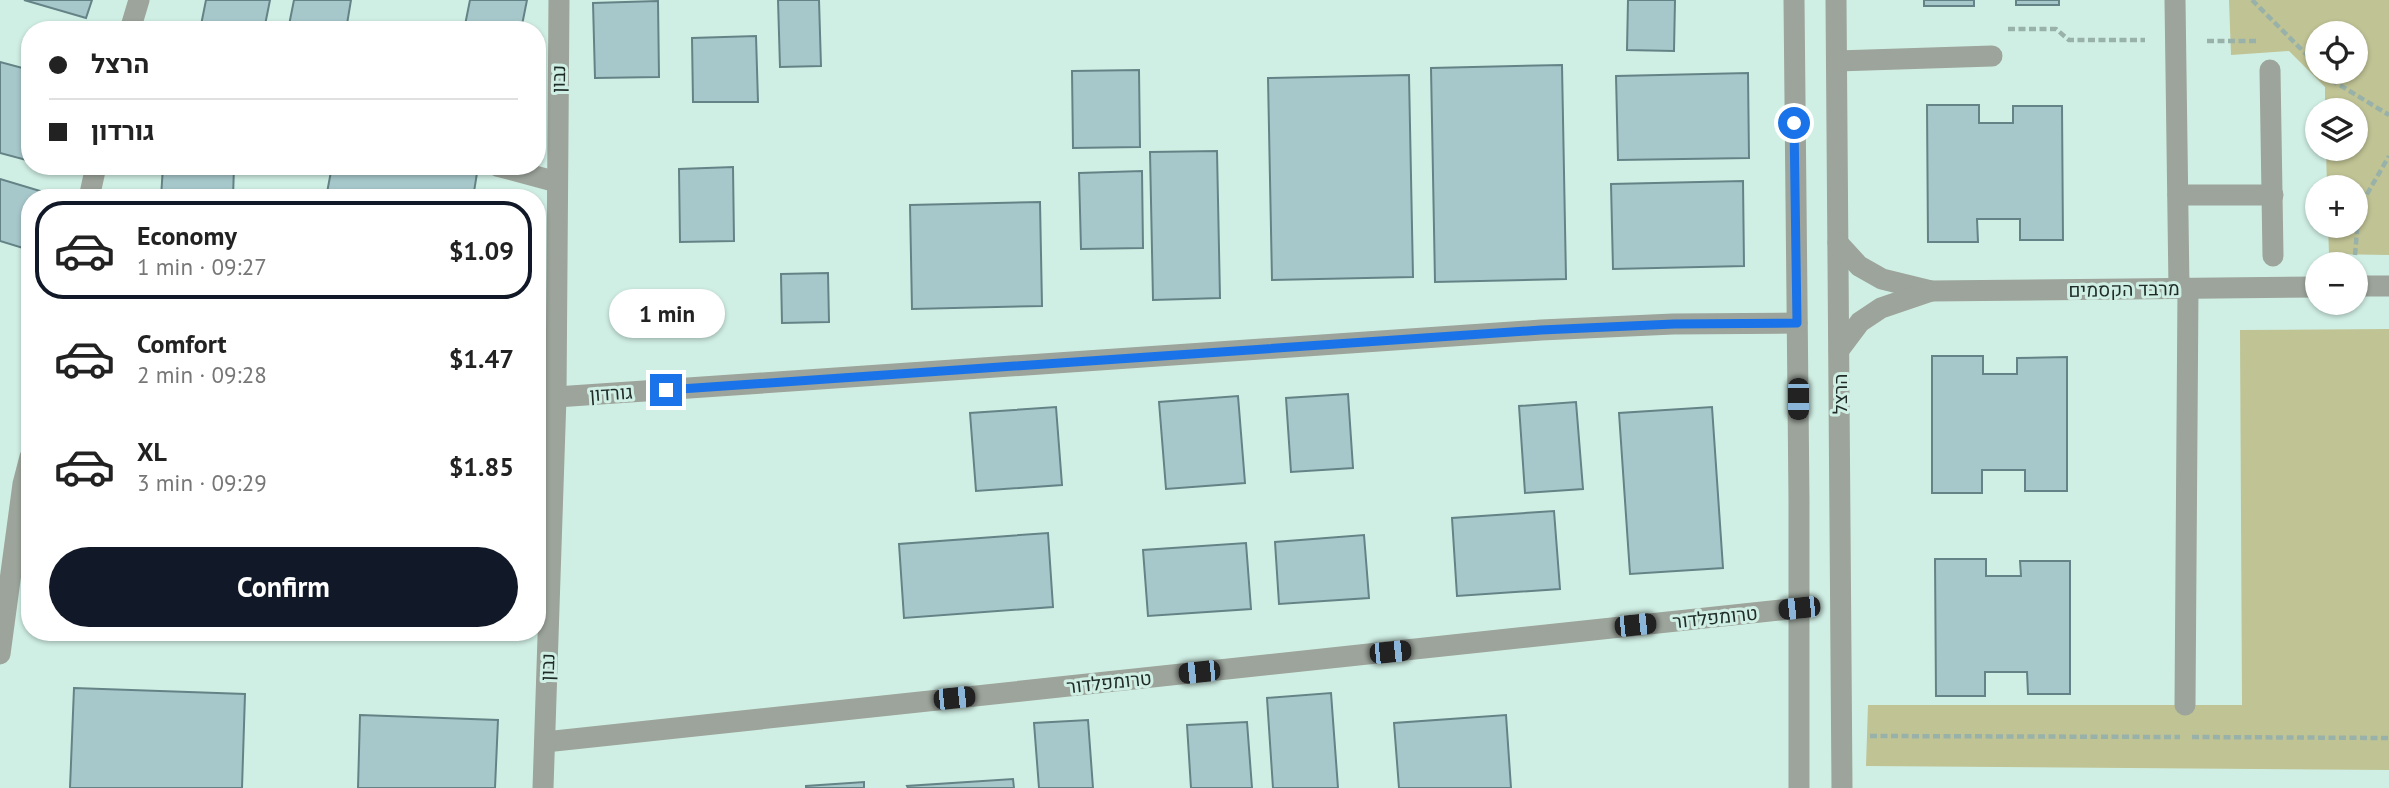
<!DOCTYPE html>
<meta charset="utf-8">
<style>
body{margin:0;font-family:"PT Sans",Heebo,sans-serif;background:#f2f2f2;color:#222;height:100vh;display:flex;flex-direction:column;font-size:26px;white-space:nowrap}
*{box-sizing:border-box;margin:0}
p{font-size:23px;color:#767676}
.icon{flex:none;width:38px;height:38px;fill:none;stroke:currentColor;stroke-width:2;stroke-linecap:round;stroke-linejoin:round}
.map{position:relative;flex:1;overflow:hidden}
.panel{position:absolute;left:21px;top:189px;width:525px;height:452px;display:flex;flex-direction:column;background:#fff;border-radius:28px;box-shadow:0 2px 5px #0004}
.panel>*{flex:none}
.top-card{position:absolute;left:21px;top:21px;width:525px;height:154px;border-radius:28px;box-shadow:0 2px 5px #0004;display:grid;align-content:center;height:154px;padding:0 28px;background:#fff}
.fabs{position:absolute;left:2305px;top:21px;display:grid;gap:14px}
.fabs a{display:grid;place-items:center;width:63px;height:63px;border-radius:50%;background:#fff;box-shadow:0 2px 5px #0004;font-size:35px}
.end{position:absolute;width:32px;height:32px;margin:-16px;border:9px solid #1a73e8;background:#fff;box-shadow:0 0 0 4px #fff}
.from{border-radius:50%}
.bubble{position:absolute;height:49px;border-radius:24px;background:#fff;box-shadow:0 2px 5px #0004;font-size:23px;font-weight:600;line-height:49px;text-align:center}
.car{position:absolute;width:21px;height:42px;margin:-21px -10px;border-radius:9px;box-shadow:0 0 5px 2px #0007;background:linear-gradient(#222 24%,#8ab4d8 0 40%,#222 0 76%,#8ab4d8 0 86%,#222 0)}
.top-card b{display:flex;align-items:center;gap:24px;height:66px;font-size:26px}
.top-card b+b{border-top:2px solid #e0e0e0}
.top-card i{width:18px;height:18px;background:#222}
ul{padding:12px 0 0;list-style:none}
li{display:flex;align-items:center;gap:21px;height:98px;margin:0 14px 10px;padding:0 14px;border:4px solid transparent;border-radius:28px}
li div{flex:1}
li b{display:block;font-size:26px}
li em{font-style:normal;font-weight:600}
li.on{border-color:#111827}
li>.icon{width:63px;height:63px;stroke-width:1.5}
.cta{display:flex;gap:14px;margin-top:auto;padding:14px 28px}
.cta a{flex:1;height:80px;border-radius:42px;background:#111827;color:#fff;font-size:28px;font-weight:600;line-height:80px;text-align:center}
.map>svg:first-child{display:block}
.green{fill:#c0c394;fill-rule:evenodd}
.building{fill:#a7c8cb;stroke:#648386;stroke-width:2}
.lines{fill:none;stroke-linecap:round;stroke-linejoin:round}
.path{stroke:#99b2a9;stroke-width:4.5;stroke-dasharray:7 3.5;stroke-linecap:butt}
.minor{stroke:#9ca49b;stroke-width:21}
.route{stroke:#1a73e8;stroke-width:9}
.labels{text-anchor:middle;stroke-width:6;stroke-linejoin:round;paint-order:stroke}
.street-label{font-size:19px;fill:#1f2b27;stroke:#d0efe4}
</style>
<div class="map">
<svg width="2389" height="788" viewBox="0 0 2389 788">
<rect width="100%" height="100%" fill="#d0efe4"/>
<g class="green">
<path d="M2229 0H2389V255L2329 254 2328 226H2356V187H2327L2326 149H2356V110H2325V87L2289 51 2231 55ZM2317 33H2356V72H2317Z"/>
<path d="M2389 329V770L1866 766 1868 705H2242L2240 330Z"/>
</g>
<g class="building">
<path d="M24 0H92L86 18Z"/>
<path d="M206 0H270L264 30H200Z"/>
<path d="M294 0H351L346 30H288Z"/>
<path d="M470 0H527L521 30H464Z"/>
<path d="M778 0H819L821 66 780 67Z"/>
<path d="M1628 0H1675L1674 51 1627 50Z"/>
<rect x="1924" y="0" width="50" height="6"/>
<rect x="2016" y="0" width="43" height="5"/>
<path d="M658 1 659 77 595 78 593 3Z"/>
<path d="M756 36 758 102H693L692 38Z"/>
<path d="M0 62 30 70V161L0 153Z"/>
<path d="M1562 65 1566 279 1435 282 1431 68Z"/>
<path d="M1139 70 1140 147 1073 148 1072 71Z"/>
<path d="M1748 73 1749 158 1618 160 1616 76Z"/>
<path d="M1409 75 1413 277 1272 280 1268 78Z"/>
<path d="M1927 105H1979V123H2013V106H2062L2063 240H2020V219H1977L1978 242H1928Z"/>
<path d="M1217 151 1220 298 1153 300 1150 152Z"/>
<path d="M163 166H234L233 198H161Z"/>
<path d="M332 166H442L477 173 473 198H326Z"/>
<path d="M733 167 734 241 680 242 679 169Z"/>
<path d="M1142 171 1143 248 1081 249 1079 173Z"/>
<path d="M0 179 40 191 38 198H30V225L23 248 0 241Z"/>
<path d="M1743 181 1744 266 1613 269 1611 184Z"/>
<path d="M1040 202 1042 306 912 309 910 205Z"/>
<path d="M828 273 829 322 782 323 781 274Z"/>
<path d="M1932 356H1983V374H2017V358L2067 357V491H2025V470H1982V493H1932Z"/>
<path d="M1348 394 1353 468 1291 472 1286 398Z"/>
<path d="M1238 396 1245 483 1166 489 1159 402Z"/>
<path d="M1576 402 1583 489 1525 493 1519 406Z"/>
<path d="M1056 407 1062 485 976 491 970 413Z"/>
<path d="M1712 407 1723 568 1630 574 1619 413Z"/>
<path d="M1554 511 1560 589 1457 596 1452 518Z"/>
<path d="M1048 533 1053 607 904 618 899 544Z"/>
<path d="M1364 535 1369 598 1279 604 1275 542Z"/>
<path d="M1246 543 1251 609 1148 616 1143 550Z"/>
<path d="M1935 559H1986V576H2021L2020 561H2070V694H2028L2027 672H1985V696H1936Z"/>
<path d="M74 688 245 694 242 788H70Z"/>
<path d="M1331 693 1338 788H1273L1267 698Z"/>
<path d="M360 715 498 720 495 788H358Z"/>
<path d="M1506 715 1511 788H1399L1394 723Z"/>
<path d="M1088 720 1093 788H1039L1034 723Z"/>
<path d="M1247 722 1252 788H1191L1187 725Z"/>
<path d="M1013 779 1014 788H908L907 786Z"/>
<path d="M864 782V788H806V786Z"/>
</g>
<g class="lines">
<g class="path">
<path d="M2252 0 2317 65"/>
<path d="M2008 29H2056L2069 40H2145"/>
<path d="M2207 41H2257"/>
<path d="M2324 72 2333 81 2389 115"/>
<path d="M2355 255 2359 208 2389 156"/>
<path d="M1870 736 2180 737"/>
<path d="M2192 737 2389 738"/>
</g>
<g class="minor">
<path d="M1794 0 1799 500V788"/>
<path d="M1836 0 1842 788"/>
<path d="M2175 0 2179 288"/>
<path d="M130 30 139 0"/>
<path d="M1837 61 1992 56"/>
<path d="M2270 70 2273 256"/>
<path d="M497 166 557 182"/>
<path d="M2178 195H2273"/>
<path d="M89 198 96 166"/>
<path d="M1838 243 1859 266 1882 279 1931 291 2317 287"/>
<path d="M2356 286H2389"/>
<path d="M1839 350 1860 322 1881 308 1931 291"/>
<path d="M556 397 1541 330 1673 324 1797 323"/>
<path d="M0 654 23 484 30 457"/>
<path d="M2185 705 2188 288"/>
<path d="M545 742 1799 608"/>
<path d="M543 788 556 397 559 0"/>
</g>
</g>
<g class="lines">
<path class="route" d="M666 390 1541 330 1674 324 1797 323 1794 123"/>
</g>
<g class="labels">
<g class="street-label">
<text transform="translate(558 79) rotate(-89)" y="7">נבון</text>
<text transform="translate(2124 289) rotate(-1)" y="7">מרבד הקסמים</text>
<text transform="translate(611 393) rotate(-4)" y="7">גורדון</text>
<text transform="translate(1840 394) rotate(-90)" y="7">הרצל</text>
<text transform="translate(1715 617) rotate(-6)" y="7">טרומפלדור</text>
<text transform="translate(547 667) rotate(-88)" y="7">נבון</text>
<text transform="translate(1109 682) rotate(-6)" y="7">טרומפלדור</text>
</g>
</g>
</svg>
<div class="fabs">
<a><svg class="icon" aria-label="locate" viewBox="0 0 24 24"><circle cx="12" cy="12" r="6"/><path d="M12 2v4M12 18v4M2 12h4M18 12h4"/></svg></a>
<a><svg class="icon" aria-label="layers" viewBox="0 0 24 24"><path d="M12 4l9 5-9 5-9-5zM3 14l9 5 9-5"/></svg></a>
<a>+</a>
<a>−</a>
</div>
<i class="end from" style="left:1794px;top:123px"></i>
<i class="end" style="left:666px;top:390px"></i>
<div class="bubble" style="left:609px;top:289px;width:116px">1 min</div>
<i class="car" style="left:1798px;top:399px;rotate:180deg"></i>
<i class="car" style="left:1799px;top:608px;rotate:264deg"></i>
<i class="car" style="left:1635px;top:625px;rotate:84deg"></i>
<i class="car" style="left:1390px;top:652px;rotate:84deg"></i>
<i class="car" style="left:1199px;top:672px;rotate:264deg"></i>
<i class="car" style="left:954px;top:698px;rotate:84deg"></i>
<div class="top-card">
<b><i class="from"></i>הרצל</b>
<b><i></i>גורדון</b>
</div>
<section class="panel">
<ul>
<li class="on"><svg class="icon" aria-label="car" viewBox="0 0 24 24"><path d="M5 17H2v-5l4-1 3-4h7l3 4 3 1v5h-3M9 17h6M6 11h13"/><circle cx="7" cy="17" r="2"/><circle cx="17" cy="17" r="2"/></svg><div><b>Economy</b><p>1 min · 09:27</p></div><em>$1.09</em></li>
<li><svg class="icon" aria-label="car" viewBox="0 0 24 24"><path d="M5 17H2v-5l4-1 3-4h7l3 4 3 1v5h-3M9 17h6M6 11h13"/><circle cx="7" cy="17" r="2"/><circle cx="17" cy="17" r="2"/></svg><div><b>Comfort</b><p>2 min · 09:28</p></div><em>$1.47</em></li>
<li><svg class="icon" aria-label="car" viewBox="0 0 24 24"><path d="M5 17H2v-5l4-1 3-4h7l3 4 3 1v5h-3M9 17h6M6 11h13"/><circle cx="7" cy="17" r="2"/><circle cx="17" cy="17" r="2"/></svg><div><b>XL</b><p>3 min · 09:29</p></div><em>$1.85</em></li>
</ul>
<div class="cta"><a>Confirm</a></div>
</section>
</div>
